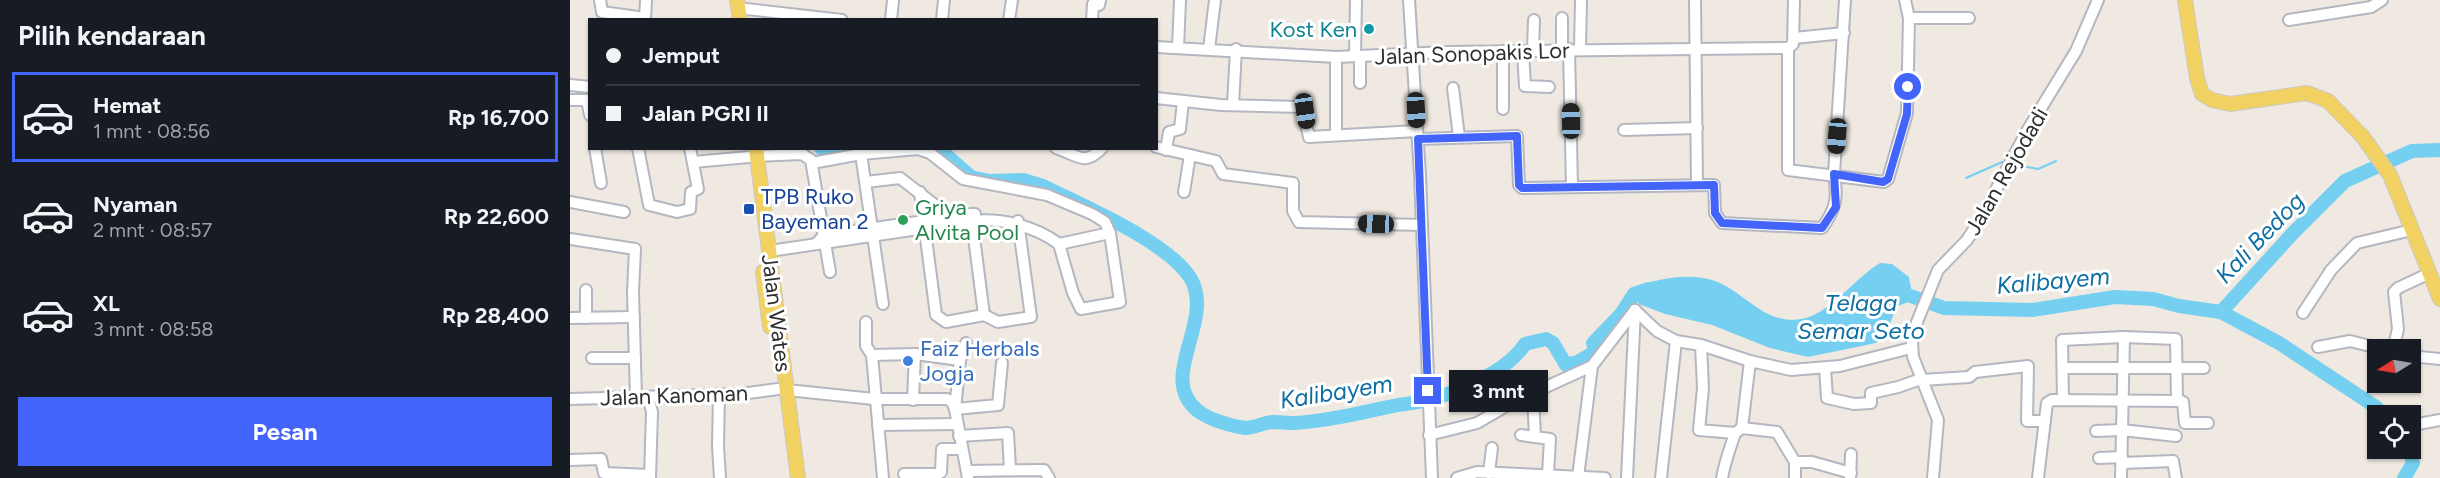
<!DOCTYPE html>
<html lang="id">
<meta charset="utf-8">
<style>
body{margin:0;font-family:Figtree,sans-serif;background:#20242c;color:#f1f3f6;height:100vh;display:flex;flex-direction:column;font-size:22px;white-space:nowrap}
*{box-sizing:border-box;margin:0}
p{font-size:20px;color:#9ea1a6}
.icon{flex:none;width:33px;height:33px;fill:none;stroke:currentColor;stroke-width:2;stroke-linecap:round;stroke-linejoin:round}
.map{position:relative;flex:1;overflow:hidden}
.panel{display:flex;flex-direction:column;background:#171b24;width:570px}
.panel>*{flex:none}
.banner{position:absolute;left:18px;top:18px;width:570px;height:132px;border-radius:0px;box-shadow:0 2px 4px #0004;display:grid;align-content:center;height:132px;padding:0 18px;background:#171b24}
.needle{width:39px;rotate:259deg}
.tools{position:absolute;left:1797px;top:339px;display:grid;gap:12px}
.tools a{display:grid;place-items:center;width:54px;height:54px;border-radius:0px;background:#171b24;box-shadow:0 2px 4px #0004;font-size:30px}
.end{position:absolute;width:27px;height:27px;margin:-14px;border:8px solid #4264fb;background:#fff;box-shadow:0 0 0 3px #fff}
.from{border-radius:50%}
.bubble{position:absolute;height:42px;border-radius:0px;background:#171b24;box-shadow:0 2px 4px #0004;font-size:20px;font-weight:700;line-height:42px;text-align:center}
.car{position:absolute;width:18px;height:36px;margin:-18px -9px;border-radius:8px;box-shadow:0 0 4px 2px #0007;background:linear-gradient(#222 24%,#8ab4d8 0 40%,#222 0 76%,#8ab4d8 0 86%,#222 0)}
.banner b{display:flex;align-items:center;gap:21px;height:57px;font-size:22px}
.banner b+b{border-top:2px solid #363941}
.banner i{width:15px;height:15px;background:#f1f3f6}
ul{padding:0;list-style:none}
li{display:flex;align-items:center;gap:18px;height:90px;margin:0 12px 9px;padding:0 6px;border:3px solid transparent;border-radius:0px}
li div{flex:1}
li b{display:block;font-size:22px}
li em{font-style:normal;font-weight:700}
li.selected{border-color:#4264fb}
li>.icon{width:54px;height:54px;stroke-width:1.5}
h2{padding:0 18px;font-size:27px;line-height:72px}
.button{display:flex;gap:12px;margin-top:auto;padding:12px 18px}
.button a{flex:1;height:69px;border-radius:0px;background:#4264fb;color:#fff;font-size:24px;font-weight:700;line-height:69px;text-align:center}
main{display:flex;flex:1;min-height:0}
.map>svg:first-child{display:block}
.water{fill:#75cff0}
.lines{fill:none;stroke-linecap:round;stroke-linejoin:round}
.stream{stroke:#75cff0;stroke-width:2}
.river{stroke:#75cff0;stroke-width:14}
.minor-casing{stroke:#b4b7c1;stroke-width:14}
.major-casing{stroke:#c9c9c9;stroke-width:16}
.minor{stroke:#fff;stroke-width:10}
.major{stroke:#f2d163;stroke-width:14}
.route{stroke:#4264fb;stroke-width:8}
.culture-dot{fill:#0f9aa8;stroke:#fff;stroke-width:2}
.transit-dot{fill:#1a4fb4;stroke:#fff;stroke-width:2}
.leisure-dot{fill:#2e9e5b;stroke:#fff;stroke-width:2}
.shop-dot{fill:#3f7fe0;stroke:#fff;stroke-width:2}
.labels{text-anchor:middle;stroke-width:6;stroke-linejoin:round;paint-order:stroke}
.culture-label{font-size:22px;fill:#0d838f;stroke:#fff;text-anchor:end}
.street-label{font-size:22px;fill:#2e2e2e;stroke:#fff}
.transit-label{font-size:22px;fill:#164399;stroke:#fff;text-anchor:start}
.leisure-label{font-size:22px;fill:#27864d;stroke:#fff;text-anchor:start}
.shop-label{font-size:22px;fill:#366cbe;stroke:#fff;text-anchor:start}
.water-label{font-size:24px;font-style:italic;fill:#0d6fa3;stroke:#fff}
</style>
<main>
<section class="panel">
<h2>Pilih kendaraan</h2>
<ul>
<li class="selected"><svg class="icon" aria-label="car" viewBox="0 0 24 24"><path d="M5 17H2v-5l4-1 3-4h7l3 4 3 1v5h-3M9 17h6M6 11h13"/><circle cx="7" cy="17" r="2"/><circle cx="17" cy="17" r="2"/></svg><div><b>Hemat</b><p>1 mnt · 08:56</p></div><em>Rp 16,700</em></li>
<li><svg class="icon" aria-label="car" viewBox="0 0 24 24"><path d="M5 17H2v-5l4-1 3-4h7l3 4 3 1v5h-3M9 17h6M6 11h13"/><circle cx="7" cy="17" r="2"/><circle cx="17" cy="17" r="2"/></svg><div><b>Nyaman</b><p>2 mnt · 08:57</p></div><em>Rp 22,600</em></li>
<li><svg class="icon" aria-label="car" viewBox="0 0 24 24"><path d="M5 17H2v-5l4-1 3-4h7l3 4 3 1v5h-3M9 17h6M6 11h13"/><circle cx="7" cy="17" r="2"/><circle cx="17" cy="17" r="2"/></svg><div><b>XL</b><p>3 mnt · 08:58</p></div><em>Rp 28,400</em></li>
</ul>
<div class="button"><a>Pesan</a></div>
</section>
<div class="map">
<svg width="1870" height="478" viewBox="0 0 1870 478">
<rect width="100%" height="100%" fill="#efe9e1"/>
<path class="water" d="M1310 263 1322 264 1339 277 1342 294 1338 302 1326 307 1317 333 1306 343 1238 357 1200 348 1142 325 1095 314 1069 304 1060 289C1086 279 1118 272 1145 281 1177 293 1196 328 1236 318 1261 311 1288 276 1310 263Z"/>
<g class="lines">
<g class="stream">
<path d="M1442 164 1468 169 1486 161"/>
<path d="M1396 178 1432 162 1437 163"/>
</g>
<g class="river">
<path d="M251 148 257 154 283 151"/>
<path d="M364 148 375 154 401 177 419 181 453 180 473 186C513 206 599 242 621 279 645 322 586 378 628 411 640 420 661 426 675 428 684 428 693 423 702 422 709 422 717 423 725 423 757 421 791 413 823 406 839 403 857 402 872 396 900 386 939 369 955 344L976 339 983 343 996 365 1008 362 1026 351 1023 343 1051 314 1064 294 1079 289"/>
<path d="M1324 290 1374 308 1462 310 1545 297 1583 299 1609 306 1651 312"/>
<path d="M1814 416 1806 407 1709 343 1651 312 1723 233 1775 181 1842 151 1870 150"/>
<path d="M1834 478 1843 463 1839 448"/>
</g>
<defs>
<g id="minor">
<path d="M30 0 32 12 75 18"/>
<path d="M839 0 850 175 862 478"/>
<path d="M1125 0 1127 184"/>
<path d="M168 8 272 20"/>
<path d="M1339 18H1399"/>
<path d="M75 20 76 0"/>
<path d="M321 20 323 0"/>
<path d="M372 20 374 0"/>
<path d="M439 20 442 0"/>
<path d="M522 20 523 4 529 5 530 0"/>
<path d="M1719 20 1801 7 1812 0"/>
<path d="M1224 38 1274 33"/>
<path d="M586 47 766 57 878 52 1218 48"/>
<path d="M608 48 610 0"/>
<path d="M1218 48V170L1314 182 1318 179 1337 113 1339 18 1335 0"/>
<path d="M1218 48 1223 44 1224 0"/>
<path d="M639 49 645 0"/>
<path d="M999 49 1002 187"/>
<path d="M1010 49 1011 0"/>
<path d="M963 50 964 20"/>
<path d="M992 50V18"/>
<path d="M933 51V109"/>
<path d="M953 51 955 86 979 87"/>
<path d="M785 56 786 0"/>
<path d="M790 83V57"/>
<path d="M0 85 20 87"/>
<path d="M883 88 889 137"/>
<path d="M586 98 651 105 732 107 739 137 847 131"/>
<path d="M0 100H20"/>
<path d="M17 100 20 115"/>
<path d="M663 105 666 49"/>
<path d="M1054 130 1127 128"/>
<path d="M766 134V57"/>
<path d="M848 139 947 136 949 185 952 188 1144 185 1145 213 1152 223 1252 228C1266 209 1268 198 1264 174L1275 0"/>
<path d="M586 147 646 161 653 174 723 183V211L729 222 852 225"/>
<path d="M25 148 31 183"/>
<path d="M68 148 79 205 107 212 120 209 121 192 128 189 120 148"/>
<path d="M486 148C508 155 514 167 532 148"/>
<path d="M596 150 599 132 610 129 613 101"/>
<path d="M187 156 232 154 241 160 260 272"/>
<path d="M123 162 179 157"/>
<path d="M242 163 291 154 313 304"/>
<path d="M296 182 330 178 379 216"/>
<path d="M350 192 366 315 376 322 414 315 428 322 461 317 448 221"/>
<path d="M614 192 620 155"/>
<path d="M0 202 54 212"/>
<path d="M401 214 414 315"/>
<path d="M0 239 65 249 63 292 66 397"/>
<path d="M246 244 254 235 405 214"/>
<path d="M489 244 540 233"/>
<path d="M200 251 402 221C432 218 465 226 489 244L503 293 511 309 550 302 540 233 535 222 522 214 477 195 393 179 360 153 348 149 291 154"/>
<path d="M16 290V318"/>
<path d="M1065 310 1087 331 1106 341 1131 345 1180 361 1221 370 1270 366 1341 348"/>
<path d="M1733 313 1761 270 1787 243 1842 230"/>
<path d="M0 318 64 317"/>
<path d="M296 322V346L302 355 313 478"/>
<path d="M396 343 390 360 385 409 398 478"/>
<path d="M1131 345 1133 388 1129 430 1165 433 1172 428 1180 361"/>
<path d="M1748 347 1780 341 1816 350"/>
<path d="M1823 350 1828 329 1824 292 1828 288 1860 273"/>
<path d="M302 355 345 354 390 360"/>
<path d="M1840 356 1870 359"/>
<path d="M22 358H65"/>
<path d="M1255 368 1257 398 1284 404 1301 403V393L1328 387 1351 379"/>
<path d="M1493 368H1634"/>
<path d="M1352 380 1399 377 1405 372 1458 366 1457 421H1475"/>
<path d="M217 390 304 399H377L382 402 385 409"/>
<path d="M149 394 148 446 150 478"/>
<path d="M963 394 965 437 980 439 978 474"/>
<path d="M78 397 82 412 80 478"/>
<path d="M0 399 171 394 208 389"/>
<path d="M1493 399 1492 340 1554 337 1606 339 1607 401"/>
<path d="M343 400 345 354"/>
<path d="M385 409 428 405 432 363"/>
<path d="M308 425 387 424"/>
<path d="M1843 425 1870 420"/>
<path d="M1172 428 1207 432 1225 462H1242L1281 473"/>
<path d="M1526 431 1552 430 1606 436"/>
<path d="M859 435 907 423 945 401 1022 366 1065 310"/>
<path d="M951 435 965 437"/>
<path d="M389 436 438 433 440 469"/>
<path d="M1529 458 1552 457"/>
<path d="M0 460 31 459 34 473 80 475"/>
<path d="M1225 462V478"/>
<path d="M1552 463 1603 461 1606 478"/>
<path d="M397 471 474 470 479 478"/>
<path d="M919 473 922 448"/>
<path d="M334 474H368L371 472 372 449H392"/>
<path d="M1008 477 1022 366"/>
<path d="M887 478 907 472 1035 478"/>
<path d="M1057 478 1065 310"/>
<path d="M1091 478 1106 341"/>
<path d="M1152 478C1155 461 1160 449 1165 433"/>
<path d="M1280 478 1281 454"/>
<path d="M1363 478 1368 420 1343 357 1342 342 1347 322 1368 270 1397 240 1410 220 1457 131 1506 51 1528 0"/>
<path d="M1468 478 1477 403 1482 400 1611 401 1613 402 1615 423H1638"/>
<path d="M1551 478 1554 337"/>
</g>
<g id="major">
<path d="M167 0 170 20"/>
<path d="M1615 0 1627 78 1632 94 1642 100 1660 104 1737 93 1758 101 1793 137 1820 175 1870 299"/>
<path d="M186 148 228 478"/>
<path d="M193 272 200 327"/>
</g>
</defs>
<use href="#minor" class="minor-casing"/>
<use href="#major" class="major-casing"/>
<use href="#minor" class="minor"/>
<use href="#major" class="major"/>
</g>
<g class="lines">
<path class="route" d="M858 391 848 139 947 136 949 185 952 188 1144 185 1145 213 1152 223 1252 228 1266 207 1264 174 1313 182 1318 179 1337 114 1338 87"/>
</g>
<circle class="culture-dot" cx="799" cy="29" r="6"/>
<rect class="transit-dot" x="173" y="203" width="12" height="12" rx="3"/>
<circle class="leisure-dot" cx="333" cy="220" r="6"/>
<circle class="shop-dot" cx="338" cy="361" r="6"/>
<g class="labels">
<g class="culture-label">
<text x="787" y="37">Kost Ken</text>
</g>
<g class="street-label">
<text transform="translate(902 53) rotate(-2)" y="8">Jalan Sonopakis Lor</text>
<text transform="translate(1436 171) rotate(-60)" y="8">Jalan Rejodadi</text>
<text transform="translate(207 313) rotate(83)" y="8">Jalan Wates</text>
<text transform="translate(104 395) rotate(-2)" y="8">Jalan Kanoman</text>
</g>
<g class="transit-label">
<text x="191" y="204">TPB Ruko<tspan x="191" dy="25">Bayeman 2</tspan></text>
</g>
<g class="leisure-label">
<text x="345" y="215">Griya<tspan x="345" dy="25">Alvita Pool</tspan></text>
</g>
<g class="shop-label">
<text x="350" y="356">Faiz Herbals<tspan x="350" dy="25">Jogja</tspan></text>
</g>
<g class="water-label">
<text transform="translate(1690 238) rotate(-46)" y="8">Kali Bedog</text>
<text transform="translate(1483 281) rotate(-5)" y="8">Kalibayem</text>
<text x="1291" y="311">Telaga<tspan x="1291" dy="28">Semar Seto</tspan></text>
<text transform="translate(766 392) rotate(-9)" y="8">Kalibayem</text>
</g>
</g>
</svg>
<div class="tools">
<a><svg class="needle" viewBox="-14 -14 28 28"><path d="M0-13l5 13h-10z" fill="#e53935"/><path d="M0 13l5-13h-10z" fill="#9ea1a6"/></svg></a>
<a><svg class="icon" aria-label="locate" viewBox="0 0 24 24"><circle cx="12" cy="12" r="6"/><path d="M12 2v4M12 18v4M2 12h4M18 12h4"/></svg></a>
</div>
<i class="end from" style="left:1338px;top:87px"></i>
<i class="end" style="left:858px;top:391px"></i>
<div class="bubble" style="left:879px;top:370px;width:99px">3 mnt</div>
<i class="car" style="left:846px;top:110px;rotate:177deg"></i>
<i class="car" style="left:735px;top:111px;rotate:172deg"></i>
<i class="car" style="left:1001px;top:121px;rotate:359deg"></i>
<i class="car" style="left:1267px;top:136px;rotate:185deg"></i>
<i class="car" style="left:806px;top:224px;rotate:272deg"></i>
<div class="banner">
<b><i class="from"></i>Jemput</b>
<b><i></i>Jalan PGRI II</b>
</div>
</div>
</main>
